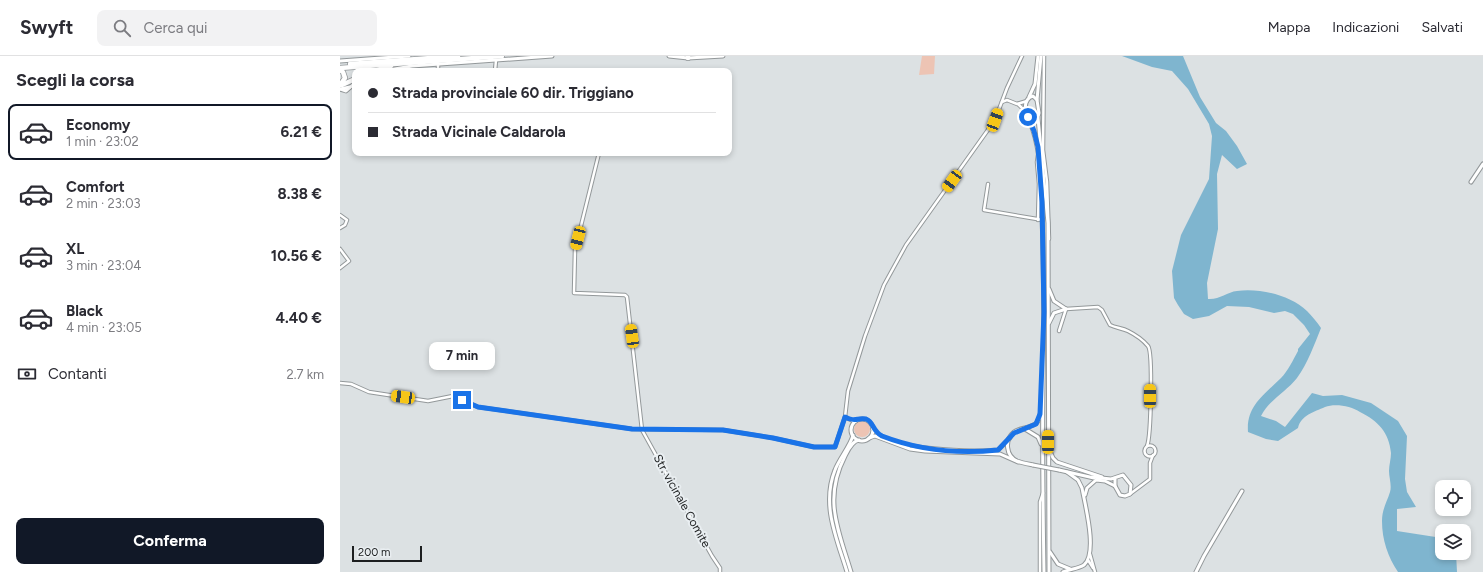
<!DOCTYPE html>
<html lang="it">
<meta charset="utf-8">
<style>
body{margin:0;font-family:Figtree,sans-serif;background:#f2f2f3;color:#2b2b33;height:100vh;display:flex;flex-direction:column;font-size:15px;white-space:nowrap}
*{box-sizing:border-box;margin:0}
p{font-size:13px;color:#7c7c81}
.icon{flex:none;width:22px;height:22px;fill:none;stroke:currentColor;stroke-width:2;stroke-linecap:round;stroke-linejoin:round}
.map{position:relative;flex:1;overflow:hidden}
.details{display:flex;flex-direction:column;background:#fff;width:340px}
.details>*{flex:none}
.top-card{position:absolute;left:12px;top:12px;width:380px;height:88px;border-radius:8px;box-shadow:0 2px 6px #0003;display:grid;align-content:center;height:88px;padding:0 16px;background:#fff}
.fabs{position:absolute;left:1095px;top:424px;display:grid;gap:8px}
.fabs a{display:grid;place-items:center;width:36px;height:36px;border-radius:8px;background:#fff;box-shadow:0 2px 6px #0003;font-size:20px}
.scale{position:absolute;left:12px;bottom:10px;width:70px;box-sizing:border-box;padding-left:4px;border:2px solid #1d1f20;border-top:0;font-size:11px;line-height:14px;white-space:nowrap;color:#1d1f20;-webkit-text-stroke:3px #e9eef1;paint-order:stroke}
.end{position:absolute;width:18px;height:18px;margin:-9px;border:5px solid #1a73e8;background:#fff;box-shadow:0 0 0 2px #fff}
.from{border-radius:50%}
.bubble{position:absolute;height:28px;border-radius:8px;background:#fff;box-shadow:0 2px 6px #0003;font-size:13px;font-weight:700;line-height:28px;text-align:center}
.car{position:absolute;width:12px;height:24px;margin:-12px -6px;border-radius:5px;box-shadow:0 0 3px 1px #0007;background:linear-gradient(#f5c518 24%,#345 0 40%,#f5c518 0 76%,#345 0 86%,#f5c518 0)}
.top-card b{display:flex;align-items:center;gap:14px;height:38px;font-size:15px}
.top-card b+b{border-top:1px solid #e1e1e2}
.top-card i{width:10px;height:10px;background:#2b2b33}
ul{padding:0;list-style:none}
li{display:flex;align-items:center;gap:12px;height:56px;margin:0 8px 6px;padding:0 8px;border:2px solid transparent;border-radius:8px}
li div{flex:1}
li b{display:block;font-size:15px}
li em{font-style:normal;font-weight:700}
li.active{border-color:#111827}
li>.icon{width:36px;height:36px;stroke-width:1.5}
h2{padding:0 16px;font-size:18px;line-height:48px}
.pay{display:flex;align-items:center;gap:10px;height:44px;padding:0 16px;font-size:15px}
.pay p{margin-inline-start:auto}
.cta{display:flex;gap:8px;margin-top:auto;padding:8px 16px}
.cta a{flex:1;height:46px;border-radius:8px;background:#111827;color:#fff;font-size:16px;font-weight:700;line-height:46px;text-align:center}
header{display:flex;align-items:center;gap:24px;box-sizing:border-box;height:56px;padding:0 20px;background:#fff;border-bottom:1px solid #e1e1e2}
header strong{font-size:19px}
nav{display:flex;gap:22px;margin-inline-start:auto;font-size:14px}
.search{width:280px;height:36px;background:#f2f2f3;display:flex;align-items:center;gap:10px;box-sizing:border-box;padding:0 14px;border-radius:8px;color:#7c7c81;font-size:15px}
main{display:flex;flex:1;min-height:0}
.map>svg:first-child{display:block}
.green{fill:#edc4b4}
.water{fill:#7fb5cf}
.lines{fill:none;stroke-linecap:round;stroke-linejoin:round}
.street-casing{stroke:#93989a;stroke-width:4.5}
.secondary-casing{stroke:#93989a;stroke-width:5}
.highway-casing{stroke:#93989a;stroke-width:6}
.street{stroke:#fff;stroke-width:2.5}
.secondary{stroke:#fff;stroke-width:3}
.highway{stroke:#fff;stroke-width:4.5}
.secondary-bridge-casing{stroke:#93989a;stroke-width:5;stroke-linecap:butt}
.secondary-bridge{stroke:#fff;stroke-width:3}
.route{stroke:#1a73e8;stroke-width:5}
.labels{text-anchor:middle;stroke-width:4;stroke-linejoin:round;paint-order:stroke}
.street-label{font-size:12px;fill:#1d1f20;stroke:#e9eef1}
</style>
<header>
<strong>Swyft</strong>
<div class="search"><svg class="icon" aria-label="search" viewBox="0 0 24 24"><circle cx="10" cy="10" r="6"/><path d="M15 15l6 6"/></svg>Cerca qui</div>
<nav><a>Mappa</a><a>Indicazioni</a><a>Salvati</a></nav>
</header>
<main>
<section class="details">
<h2>Scegli la corsa</h2>
<ul>
<li class="active"><svg class="icon" aria-label="car" viewBox="0 0 24 24"><path d="M5 17H2v-5l4-1 3-4h7l3 4 3 1v5h-3M9 17h6M6 11h13"/><circle cx="7" cy="17" r="2"/><circle cx="17" cy="17" r="2"/></svg><div><b>Economy</b><p>1 min · 23:02</p></div><em>6.21 €</em></li>
<li><svg class="icon" aria-label="car" viewBox="0 0 24 24"><path d="M5 17H2v-5l4-1 3-4h7l3 4 3 1v5h-3M9 17h6M6 11h13"/><circle cx="7" cy="17" r="2"/><circle cx="17" cy="17" r="2"/></svg><div><b>Comfort</b><p>2 min · 23:03</p></div><em>8.38 €</em></li>
<li><svg class="icon" aria-label="car" viewBox="0 0 24 24"><path d="M5 17H2v-5l4-1 3-4h7l3 4 3 1v5h-3M9 17h6M6 11h13"/><circle cx="7" cy="17" r="2"/><circle cx="17" cy="17" r="2"/></svg><div><b>XL</b><p>3 min · 23:04</p></div><em>10.56 €</em></li>
<li><svg class="icon" aria-label="car" viewBox="0 0 24 24"><path d="M5 17H2v-5l4-1 3-4h7l3 4 3 1v5h-3M9 17h6M6 11h13"/><circle cx="7" cy="17" r="2"/><circle cx="17" cy="17" r="2"/></svg><div><b>Black</b><p>4 min · 23:05</p></div><em>4.40 €</em></li>
</ul>
<div class="pay"><svg class="icon" aria-label="cash" viewBox="0 0 24 24"><path d="M3 7h18v10H3z"/><circle cx="12" cy="12" r="2"/></svg>Contanti<p>2.7 km</p></div>
<div class="cta"><a>Conferma</a></div>
</section>
<div class="map">
<svg width="1143" height="516" viewBox="0 0 1143 516">
<rect width="100%" height="100%" fill="#dce1e3"/>
<g class="green">
<path d="M582 0H595L594 18 579 19Z"/>
<circle cx="522" cy="373" r="8"/>
</g>
<path class="water" d="M782 0H843L860 41 876 67 886 75 897 90 907 108 897 113 882 99 877 118 878 173 867 227 868 243C879 244 887 236 897 235 920 232 950 239 967 255 972 260 977 266 981 272 974 289 968 307 957 322 946 336 929 344 921 360L936 365 945 371 972 337 983 340 1002 339 1031 347 1058 365 1067 380 1065 423 1067 436 1076 451 1057 453V475L1102 482V497H1116L1117 516H1058C1048 501 1042 484 1042 465 1042 453 1047 446 1050 436 1052 430 1049 421 1049 415 1049 409 1051 403 1051 397 1049 376 1038 365 1020 356 1011 350 995 347 985 351 974 356 961 359 958 372L938 385 926 383 908 376C906 350 924 339 941 322 948 315 953 304 958 295V293L970 278 964 269 953 258 945 255 934 257 909 251 887 250 869 260 853 263 844 258 838 249 834 242 832 215 841 179 869 123 872 80 869 68 848 33 832 15 812 11Z"/>
<g class="lines">
<defs>
<g id="street">
<path d="M704 0 703 94 707 126 709 183"/>
<path d="M98 15V8"/>
<path d="M155 15 156 4"/>
<path d="M662 46 667 44 677 48 687 45"/>
<path d="M678 48 685 55"/>
<path d="M259 97 235 194 234 237 285 239 287 241 302 374 372 500 380 512V516"/>
<path d="M648 128 644 154 703 164"/>
<path d="M0 159 7 164 5 169 0 172"/>
<path d="M698 164 699 128 697 106 698 99"/>
<path d="M0 193 9 205 0 212"/>
<path d="M719 275 726 253 758 251 762 254 770 269C776 272 782 272 788 275 794 278 803 284 808 290 813 296 811 381 807 390"/>
<path d="M0 327 11 328 29 336 88 345 113 340 138 351 292 373 383 374 433 382 474 391H495L505 361 508 335 525 280 544 229 566 189 655 64 667 32 682 0"/>
<path d="M505 361 513 365H516"/>
<circle cx="810" cy="395" r="5.5"/>
<path d="M790 438 810 423V407L813 399"/>
<path d="M750 498 755 516"/>
<path d="M748 504 753 512"/>
<path d="M700 516V446L703 437"/>
</g>
<g id="secondary">
<path d="M329 0 348 2 383 0"/>
<path d="M0 5 69 0"/>
<path d="M43 15 72 10 212 0"/>
<path d="M0 33 6 35 15 27"/>
<path d="M0 33 10 31"/>
<path d="M693 40 697 44 699 57 697 64 691 66C684 60 682 43 693 40Z"/>
<path d="M689 41 695 28 698 0"/>
<path d="M697 44 701 0"/>
<path d="M698 62 708 167 709 516"/>
<path d="M689 64C702 93 701 128 702 159 704 216 704 272 703 328 702 391 703 453 704 516"/>
<path d="M1131 126 1143 108"/>
<path d="M709 233 714 245 726 253"/>
<path d="M709 267 714 257 726 253"/>
<circle cx="522" cy="374" r="11"/>
<path d="M533 373C547 395 633 396 658 394L670 382"/>
<path d="M685 373 698 381 701 388"/>
<path d="M529 382 535 380 570 393 585 395 660 398 678 406"/>
<path d="M709 393 713 402 717 406 762 421"/>
<path d="M693 409C688 408 682 407 677 405 666 400 664 384 674 376 684 369 699 374 700 358"/>
<path d="M719 414 754 422"/>
<path d="M752 421 771 423 783 419 791 429 790 438 785 440 780 439 775 430V422"/>
<path d="M745 439 747 432 756 424 765 425 775 430"/>
<path d="M710 496 718 508 730 513"/>
<path d="M507 516C497 483 481 449 495 414 499 403 511 389 513 379"/>
<path d="M511 516C498 473 483 443 505 400 508 394 512 385 519 384"/>
<path d="M723 516C730 513 738 513 744 509 758 497 745 449 742 432L738 424 727 416"/>
<path d="M856 516 864 500 902 435"/>
</g>
<g id="highway">
<path d="M348 0V2"/>
<path d="M10 8 118 0"/>
<path d="M0 12 162 0"/>
<path d="M0 14 3 16 5 22 0 29"/>
<path d="M34 15 51 10"/>
<path d="M2 29 15 23"/>
</g>
</defs>
<use href="#street" class="street-casing"/>
<use href="#secondary" class="secondary-casing"/>
<use href="#highway" class="highway-casing"/>
<use href="#street" class="street"/>
<use href="#secondary" class="secondary"/>
<use href="#highway" class="highway"/>
<defs>
<path id="secondary-bridge" d="M693 409 719 414"/>
</defs>
<use href="#secondary-bridge" class="secondary-bridge-casing"/>
<use href="#secondary-bridge" class="secondary-bridge"/>
</g>
<g class="lines">
<path class="route" d="M122 344 138 351 292 373 383 374 433 382 474 391H495L505 361C516 367 517 361 526 363 534 366 532 375 542 380 578 394 619 398 658 394L674 377 696 368 700 358 704 256 702 146 698 91 694 75 688 61"/>
</g>
<g class="labels">
<g class="street-label">
<text transform="translate(342 445) rotate(61)" y="4">Str. vicinale Comite</text>
</g>
</g>
</svg>
<div class="fabs">
<a><svg class="icon" aria-label="locate" viewBox="0 0 24 24"><circle cx="12" cy="12" r="6"/><path d="M12 2v4M12 18v4M2 12h4M18 12h4"/></svg></a>
<a><svg class="icon" aria-label="layers" viewBox="0 0 24 24"><path d="M12 4l9 5-9 5-9-5zM3 14l9 5 9-5"/></svg></a>
</div>
<div class="scale">200 m</div>
<i class="end from" style="left:688px;top:61px"></i>
<i class="end" style="left:122px;top:344px"></i>
<div class="bubble" style="left:89px;top:286px;width:66px">7 min</div>
<i class="car" style="left:655px;top:64px;rotate:20deg"></i>
<i class="car" style="left:612px;top:125px;rotate:216deg"></i>
<i class="car" style="left:238px;top:182px;rotate:194deg"></i>
<i class="car" style="left:292px;top:280px;rotate:352deg"></i>
<i class="car" style="left:810px;top:340px;rotate:0deg"></i>
<i class="car" style="left:63px;top:341px;rotate:278deg"></i>
<i class="car" style="left:708px;top:386px;rotate:0deg"></i>
<div class="top-card">
<b><i class="from"></i>Strada provinciale 60 dir. Triggiano</b>
<b><i></i>Strada Vicinale Caldarola</b>
</div>
</div>
</main>
